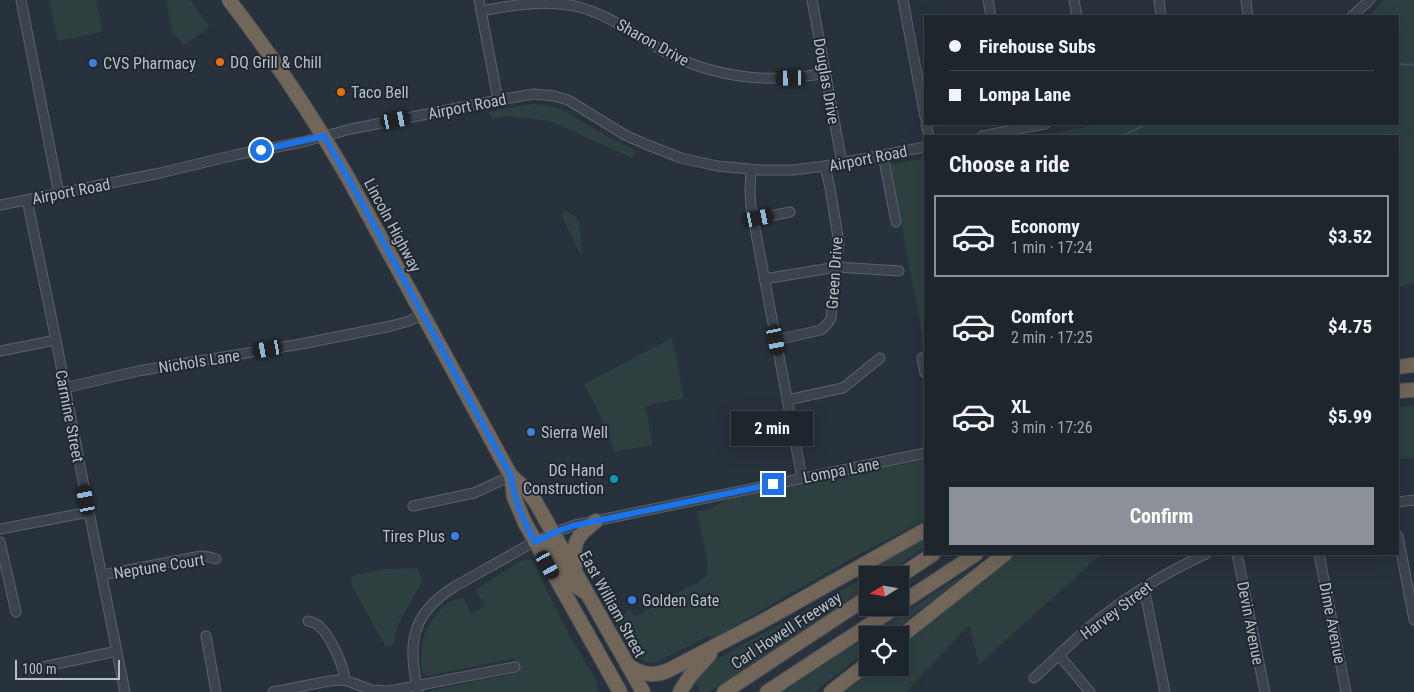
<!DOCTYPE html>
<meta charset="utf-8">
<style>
body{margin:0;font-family:"Roboto Condensed",sans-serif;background:#2b3239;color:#f1f3f6;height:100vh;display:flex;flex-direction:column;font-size:19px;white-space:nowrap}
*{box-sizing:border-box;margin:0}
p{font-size:16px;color:#a1a5aa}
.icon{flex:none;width:28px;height:28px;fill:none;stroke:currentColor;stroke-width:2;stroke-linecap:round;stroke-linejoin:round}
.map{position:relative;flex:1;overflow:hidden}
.sheet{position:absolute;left:924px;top:135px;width:475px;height:420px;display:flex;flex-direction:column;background:#1e262d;border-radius:0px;box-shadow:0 5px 20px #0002,0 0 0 1px #3c4349}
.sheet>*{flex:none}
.top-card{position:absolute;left:924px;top:15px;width:475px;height:110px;border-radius:0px;box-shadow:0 5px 20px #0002,0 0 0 1px #3c4349;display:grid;align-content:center;height:110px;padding:0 25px;background:#1e262d}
.needle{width:32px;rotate:259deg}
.fabs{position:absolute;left:859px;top:566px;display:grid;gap:10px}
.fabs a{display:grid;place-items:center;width:50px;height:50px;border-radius:0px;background:#1e262d;box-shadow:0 5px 20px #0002,0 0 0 1px #3c4349;font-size:25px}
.scale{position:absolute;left:15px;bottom:12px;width:105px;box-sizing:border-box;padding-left:5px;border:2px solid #b7bfc7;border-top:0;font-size:14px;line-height:18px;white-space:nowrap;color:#b7bfc7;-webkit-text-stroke:4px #202932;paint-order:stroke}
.end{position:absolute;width:22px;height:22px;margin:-11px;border:6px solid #1a73e8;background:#fff;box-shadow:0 0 0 2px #fff}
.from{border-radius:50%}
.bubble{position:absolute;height:35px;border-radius:0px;background:#1e262d;box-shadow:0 5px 20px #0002,0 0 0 1px #3c4349;font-size:16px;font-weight:700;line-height:35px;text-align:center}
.car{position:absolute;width:15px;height:30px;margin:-15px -8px;border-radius:6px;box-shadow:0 0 4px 1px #0007;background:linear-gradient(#222 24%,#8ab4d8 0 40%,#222 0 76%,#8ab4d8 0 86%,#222 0)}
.top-card b{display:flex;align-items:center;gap:18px;height:48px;font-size:19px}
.top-card b+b{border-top:1px solid #3c4349}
.top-card i{width:12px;height:12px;background:#f1f3f6}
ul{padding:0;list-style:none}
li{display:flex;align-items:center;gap:15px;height:82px;margin:0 10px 8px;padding:0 15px;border:2px solid transparent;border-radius:0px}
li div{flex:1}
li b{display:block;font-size:19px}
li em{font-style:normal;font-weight:700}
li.active{border-color:#8c9099}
li>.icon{width:45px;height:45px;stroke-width:1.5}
h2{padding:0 25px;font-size:22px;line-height:60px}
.primary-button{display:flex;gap:10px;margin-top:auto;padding:10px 25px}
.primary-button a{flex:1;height:58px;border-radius:0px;background:#8c9099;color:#fff;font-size:20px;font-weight:700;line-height:58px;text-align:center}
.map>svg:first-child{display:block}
.green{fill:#2d403f}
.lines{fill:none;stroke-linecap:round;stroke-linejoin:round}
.stream{stroke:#405163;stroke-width:2}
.minor-casing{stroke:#59626a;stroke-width:11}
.highway-casing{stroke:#464f57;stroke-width:16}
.minor{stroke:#3b444d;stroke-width:9}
.highway{stroke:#726659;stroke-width:14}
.route{stroke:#1a73e8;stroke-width:6}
.food-dot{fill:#e8710a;stroke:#202932;stroke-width:2}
.shop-dot{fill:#3f7fe0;stroke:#202932;stroke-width:2}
.culture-dot{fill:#0f9aa8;stroke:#202932;stroke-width:2}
.labels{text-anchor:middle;stroke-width:4;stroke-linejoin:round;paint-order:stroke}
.street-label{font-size:16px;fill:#b7bfc7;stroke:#202932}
.poi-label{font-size:16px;fill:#b7bfc7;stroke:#202932;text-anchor:start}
</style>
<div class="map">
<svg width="1414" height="692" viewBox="0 0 1414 692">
<rect width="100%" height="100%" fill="#28323c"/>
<g class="green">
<path d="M49 0H96L102 32 58 41Z"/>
<path d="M166 0H190L210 27 184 45 172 31Z"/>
<path d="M1384 0H1414V283L1398 287V136H1035L1102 124H1398V16H1369Z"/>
<path d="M533 104C564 106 569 114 594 129 607 137 622 143 636 151L632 158 550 121 508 116 492 118 488 113 489 112Z"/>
<path d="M925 158V350L890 163 893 164Z"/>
<path d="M566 211 576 217 579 221 582 255H581L561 214Z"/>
<path d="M672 338 684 398 646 406 652 445 614 452 609 432 584 384Z"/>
<path d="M1414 405V458L1398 459V407Z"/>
<path d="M925 457V520L852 558 716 637 708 636 655 663 645 662 638 656 616 618 630 610 635 617 703 579 707 575 708 564 697 511 707 510 737 495Z"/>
<path d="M925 537V547L885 575H868L867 587 709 692H701L694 682 710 663 858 581 857 576Z"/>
<path d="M1014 554H1106L1097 558 979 664 969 625 906 692H845L875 668H900V647Z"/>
<path d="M524 559 533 561 563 624 596 680 598 692H431L432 690 518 673 515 658 427 676 422 672C421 661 421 650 423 640 427 624 446 597 463 598L471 613 486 606 475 590Z"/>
<path d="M978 565 888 635H870Z"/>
<path d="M418 568 422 579 419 587 399 622 393 645 386 647 352 586 351 582 352 577 355 575 384 569Z"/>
<path d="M867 637V651L814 692H782Z"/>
</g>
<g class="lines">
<g class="stream">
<path d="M1398 64 1414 65"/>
<path d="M1122 136 1147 124"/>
</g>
<defs>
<g id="minor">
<path d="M21 0 59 194"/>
<path d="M479 0 498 100"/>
<path d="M812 0 842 163"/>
<path d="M903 0 925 117"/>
<path d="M988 0 991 16"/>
<path d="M1074 0 1077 16"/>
<path d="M1159 0 1161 16"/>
<path d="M1246 0 1248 16"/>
<path d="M481 11C513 5 544 0 575 6 607 14 626 29 653 45 706 77 766 85 825 73"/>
<path d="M1352 16 1370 0"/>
<path d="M926 124 929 136"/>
<path d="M982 136 1045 124"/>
<path d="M883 155 896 222"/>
<path d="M751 170 750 191 751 207 802 478"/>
<path d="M27 200 56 340 89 512 125 692"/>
<path d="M0 205 160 173 235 155 303 142 351 129 498 100 534 94 554 96 568 100 625 135 645 144 681 158 717 166 760 170H793L825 166 925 147"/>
<path d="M753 219 790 212"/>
<path d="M764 279 837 267 899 271"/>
<path d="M776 340 821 330 828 323 831 318 839 243 830 188 825 166"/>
<path d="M0 351 56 340"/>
<path d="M922 358 925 373"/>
<path d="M64 388 138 371 301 344 391 326 409 321 422 315"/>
<path d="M787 400 843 388 880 358"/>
<path d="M1398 502 1414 500"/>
<path d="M413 506 474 493 511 476"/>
<path d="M0 529 89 512"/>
<path d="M1398 536 1414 620"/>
<path d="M0 542 16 612"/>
<path d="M1237 554 1265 692"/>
<path d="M1319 554 1346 692"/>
<path d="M102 575 201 556 209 557 216 559"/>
<path d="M1144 588 1165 692"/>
<path d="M308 621C312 622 316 623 319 626 330 635 344 666 345 680"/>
<path d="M206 636 216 692"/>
<path d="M1059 655 1090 692"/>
<path d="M29 670 117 651"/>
<path d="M1034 678C1054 660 1074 640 1094 623 1128 596 1166 572 1206 554"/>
<path d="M273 692 329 681 342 680 353 683 371 690 389 691 515 667"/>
<path d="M418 692C408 645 409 615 454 587L532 543 553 533 575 525 925 453"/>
</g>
<g id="highway">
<path d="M229 0C272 56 312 115 347 176L511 476 514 497 525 523 620 692"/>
<path d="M1398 367 1414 365"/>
<path d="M1398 391 1414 390"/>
<path d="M511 476 525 488 535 501 643 692"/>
<path d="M535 542 542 541 546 542 567 579 570 583 585 592"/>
<path d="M575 568C572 543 576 536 596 521"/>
<path d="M900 576 933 554"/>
<path d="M900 604 976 554"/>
<path d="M900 637 1005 554"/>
<path d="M627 664C640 675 654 677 669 670L763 621 925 530"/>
<path d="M680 692 690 676 710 654"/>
<path d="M724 692 868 597"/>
<path d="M767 692 895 608"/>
<path d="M831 692 868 663"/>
</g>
</defs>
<use href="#minor" class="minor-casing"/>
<use href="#highway" class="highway-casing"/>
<use href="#minor" class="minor"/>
<use href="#highway" class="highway"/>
</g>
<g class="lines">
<path class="route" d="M261 150 324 136 357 194 511 476C514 500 523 520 535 542L553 533 572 526 773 484"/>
</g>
<g class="food-dot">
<circle cx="220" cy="62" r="5"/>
<circle cx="341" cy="92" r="5"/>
</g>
<g class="shop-dot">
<circle cx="93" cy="63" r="5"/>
<circle cx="531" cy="432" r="5"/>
<circle cx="455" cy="536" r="5"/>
<circle cx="632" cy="600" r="5"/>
</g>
<circle class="culture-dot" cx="614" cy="479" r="5"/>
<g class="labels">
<g class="street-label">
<text transform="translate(653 42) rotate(29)" y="6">Sharon Drive</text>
<text transform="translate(827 81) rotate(80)" y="6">Douglas Drive</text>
<text transform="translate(467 106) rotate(-11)" y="6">Airport Road</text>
<text transform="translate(868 158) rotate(-11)" y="6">Airport Road</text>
<text transform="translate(71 191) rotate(-11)" y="6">Airport Road</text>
<text transform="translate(393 225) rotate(62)" y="6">Lincoln Highway</text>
<text transform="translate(834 273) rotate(-86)" y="6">Green Drive</text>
<text transform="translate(199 361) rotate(-9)" y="6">Nichols Lane</text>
<text transform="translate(70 416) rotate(79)" y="6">Carmine Street</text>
<text transform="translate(841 470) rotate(-11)" y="6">Lompa Lane</text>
<text transform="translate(159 566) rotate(-9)" y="6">Neptune Court</text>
<text transform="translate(613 604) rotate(61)" y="6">East William Street</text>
<text transform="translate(1116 610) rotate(-37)" y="6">Harvey Street</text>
<text transform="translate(1251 623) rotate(79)" y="6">Devin Avenue</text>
<text transform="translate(1333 623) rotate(79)" y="6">Dime Avenue</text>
<text transform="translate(786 630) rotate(-33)" y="6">Carl Howell Freeway</text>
</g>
<g class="poi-label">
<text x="230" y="68">DQ Grill &amp; Chill</text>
<text x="103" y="69">CVS Pharmacy</text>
<text x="351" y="98">Taco Bell</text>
<text x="541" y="438">Sierra Well</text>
<text x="604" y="476" text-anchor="end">DG Hand<tspan x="604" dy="18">Construction</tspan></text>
<text x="445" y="542" text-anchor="end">Tires Plus</text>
<text x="642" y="606">Golden Gate</text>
</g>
</g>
</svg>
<div class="fabs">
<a><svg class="needle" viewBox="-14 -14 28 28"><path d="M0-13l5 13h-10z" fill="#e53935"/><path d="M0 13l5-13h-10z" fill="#a1a5aa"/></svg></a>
<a><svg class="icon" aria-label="locate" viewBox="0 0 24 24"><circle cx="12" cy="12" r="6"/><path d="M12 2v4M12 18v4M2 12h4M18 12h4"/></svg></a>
</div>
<div class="scale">100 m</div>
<i class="end from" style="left:261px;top:150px"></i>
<i class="end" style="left:773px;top:484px"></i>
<div class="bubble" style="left:731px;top:411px;width:82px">2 min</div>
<i class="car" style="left:791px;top:78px;rotate:269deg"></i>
<i class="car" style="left:396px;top:120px;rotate:79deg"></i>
<i class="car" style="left:759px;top:218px;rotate:79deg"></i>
<i class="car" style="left:776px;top:340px;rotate:169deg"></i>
<i class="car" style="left:268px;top:349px;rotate:260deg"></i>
<i class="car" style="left:86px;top:500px;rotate:349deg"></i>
<i class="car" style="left:548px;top:565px;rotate:151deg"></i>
<div class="top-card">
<b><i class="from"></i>Firehouse Subs</b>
<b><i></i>Lompa Lane</b>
</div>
<section class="sheet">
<h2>Choose a ride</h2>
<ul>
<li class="active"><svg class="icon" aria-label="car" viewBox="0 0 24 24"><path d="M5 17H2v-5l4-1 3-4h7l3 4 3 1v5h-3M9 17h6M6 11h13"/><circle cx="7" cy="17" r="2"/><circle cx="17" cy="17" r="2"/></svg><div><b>Economy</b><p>1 min · 17:24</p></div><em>$3.52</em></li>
<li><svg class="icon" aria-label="car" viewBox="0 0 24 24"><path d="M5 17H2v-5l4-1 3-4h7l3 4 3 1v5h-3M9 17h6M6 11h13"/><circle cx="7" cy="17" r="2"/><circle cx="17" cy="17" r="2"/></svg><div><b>Comfort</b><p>2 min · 17:25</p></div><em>$4.75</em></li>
<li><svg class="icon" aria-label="car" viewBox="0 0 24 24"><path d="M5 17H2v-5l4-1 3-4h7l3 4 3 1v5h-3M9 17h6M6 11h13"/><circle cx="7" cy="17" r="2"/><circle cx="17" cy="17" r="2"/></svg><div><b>XL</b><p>3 min · 17:26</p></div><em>$5.99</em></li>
</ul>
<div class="primary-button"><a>Confirm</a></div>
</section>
</div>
